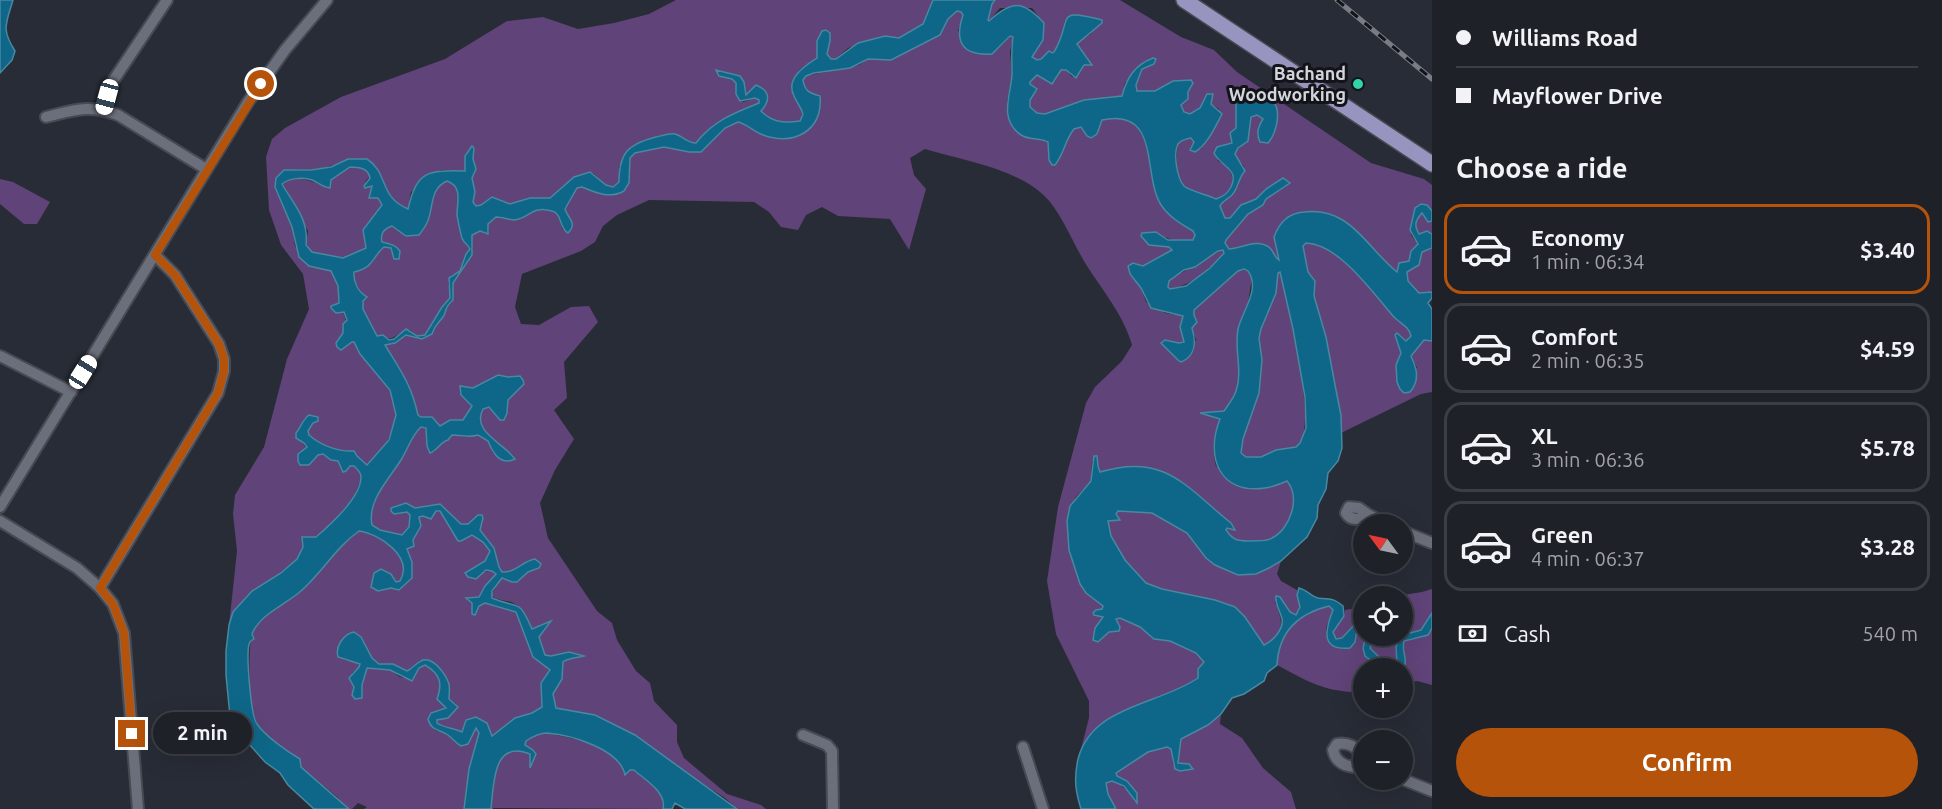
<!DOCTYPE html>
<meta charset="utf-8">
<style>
body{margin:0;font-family:Ubuntu,sans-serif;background:#262930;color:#f1f3f6;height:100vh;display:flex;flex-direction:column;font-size:22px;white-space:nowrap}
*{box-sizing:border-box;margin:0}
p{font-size:20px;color:#a1a3a8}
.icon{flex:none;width:33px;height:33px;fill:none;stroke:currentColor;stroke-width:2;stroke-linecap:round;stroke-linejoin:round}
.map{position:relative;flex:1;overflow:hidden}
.side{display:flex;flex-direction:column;background:#1e2128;width:510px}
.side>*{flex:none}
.top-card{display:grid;align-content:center;height:132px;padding:0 24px;background:#1e2128}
.needle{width:39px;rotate:303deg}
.fabs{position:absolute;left:1353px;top:514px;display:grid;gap:12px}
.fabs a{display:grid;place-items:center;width:60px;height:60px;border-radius:50%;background:#1e2128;box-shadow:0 6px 24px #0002,0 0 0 2px #3c3e45;font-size:30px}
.end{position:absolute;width:27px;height:27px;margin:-14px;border:8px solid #b45309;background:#fff;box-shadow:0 0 0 3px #fff}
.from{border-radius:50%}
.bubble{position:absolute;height:42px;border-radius:21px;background:#1e2128;box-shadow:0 6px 24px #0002,0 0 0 2px #3c3e45;font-size:20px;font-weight:700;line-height:42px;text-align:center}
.car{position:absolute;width:18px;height:36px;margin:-18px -9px;border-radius:8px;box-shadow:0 0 4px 2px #0007;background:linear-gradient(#fff 24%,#345 0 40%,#fff 0 76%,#345 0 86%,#fff 0)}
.top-card b{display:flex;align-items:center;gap:21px;height:57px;font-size:22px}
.top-card b+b{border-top:2px solid #3c3e45}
.top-card i{width:15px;height:15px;background:#f1f3f6}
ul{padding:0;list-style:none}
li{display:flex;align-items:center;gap:18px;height:90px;margin:0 12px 9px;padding:0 12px;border:3px solid #3c3e45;border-radius:18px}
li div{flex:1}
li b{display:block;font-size:22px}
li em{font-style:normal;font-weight:700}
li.selected{border-color:#b45309}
li>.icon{width:54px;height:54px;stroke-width:1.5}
h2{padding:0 24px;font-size:27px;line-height:72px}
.pay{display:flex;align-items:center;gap:15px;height:66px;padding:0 24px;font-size:22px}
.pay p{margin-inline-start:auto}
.button{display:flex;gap:12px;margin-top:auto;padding:12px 24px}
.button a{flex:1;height:69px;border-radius:36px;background:#b45309;color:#fff;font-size:24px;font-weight:700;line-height:69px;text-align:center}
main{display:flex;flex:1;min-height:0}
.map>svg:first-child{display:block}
.green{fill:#604378}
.water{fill:#0e6788;stroke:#4988a1;stroke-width:1.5;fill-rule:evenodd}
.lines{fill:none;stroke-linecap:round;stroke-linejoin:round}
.street-casing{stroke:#474a52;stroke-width:14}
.primary-casing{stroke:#474a52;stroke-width:18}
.street{stroke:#6b6f7b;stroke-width:10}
.primary{stroke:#9794bf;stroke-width:15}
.rail-casing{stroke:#797c84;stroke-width:5}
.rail{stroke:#131419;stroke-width:3;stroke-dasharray:9;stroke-linecap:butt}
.route{stroke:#b45309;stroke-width:8}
.poi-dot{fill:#31d4a9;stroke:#131419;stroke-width:2}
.labels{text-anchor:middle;stroke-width:6;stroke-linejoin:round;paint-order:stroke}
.poi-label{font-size:18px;font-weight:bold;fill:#d2d5db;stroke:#131419;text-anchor:end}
</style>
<main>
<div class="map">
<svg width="1432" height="809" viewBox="0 0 1432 809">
<rect width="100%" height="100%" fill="#282c36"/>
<g class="green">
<path d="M676 0H933L923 24 899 38 885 37 848 48 836 59H831L827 54 830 41H817V58L799 70 793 94C800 104 805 110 800 121 783 123 773 123 760 111L766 105 752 89 746 95 744 82 719 76 732 79 736 83V94L743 102 755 98 759 100V103C735 112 712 122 696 143H689L677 135 643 140 619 167V182L613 187 606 185 593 173 574 177 550 198H530L510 204 492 197 481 205 476 206 473 202 475 192 472 178 476 169 473 159 474 148 465 171 441 170 411 192 408 209C388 200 387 190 378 171L348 159C331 167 316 171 296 169L275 187 292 227 295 246 309 266 331 271 338 286 339 303 337 305C350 318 347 328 337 342L341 350 352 342H354C366 366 396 385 396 413 396 419 393 426 391 431 388 444 378 457 367 465L357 456 354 451C338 452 320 445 308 435V431L313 423 305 418 296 438C309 446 306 451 309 465L318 455 323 454 338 461 346 471 350 466H354L361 474V479L354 497 332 523 303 547 297 559 281 573 252 591 229 625 237 551 233 514 235 495 264 447 287 359 309 309 303 274 281 245 269 210 266 157 272 139 285 128 341 97 445 59 507 21 543 17 578 29 614 23 649 14Z"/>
<path d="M995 0H1120L1181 37 1214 50 1237 72 1371 163 1424 179 1432 185V211L1427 205 1421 204 1411 235 1418 244 1411 251 1409 261 1397 272 1379 256 1346 221 1275 242 1280 258 1279 260 1276 259 1270 248 1250 244 1229 249 1225 243 1226 240 1248 214 1255 210 1266 199 1290 183 1283 179 1266 189 1256 199 1241 205 1230 218H1225L1220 206 1233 194 1238 186 1244 166C1231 153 1234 151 1248 141L1251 117 1257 115 1263 119 1258 127V137L1278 111 1236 102 1238 119 1232 143 1217 147 1218 161C1237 170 1239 192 1216 199 1207 195 1197 193 1189 189 1173 182 1176 158 1178 144L1181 141 1191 138 1201 149 1207 138 1212 132 1219 109 1211 104 1207 94 1200 108 1190 114 1184 112 1181 105 1188 99V92L1193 83 1173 81 1155 91H1137L1136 85 1142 69 1154 64 1153 58 1125 83 1122 96 1084 100 1045 114 1036 113 1030 107V82L1037 74 1055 81 1061 70H1066L1072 77 1080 73 1088 58 1078 48 1077 43 1092 33 1065 20 1061 40 1054 52 1052 53 1049 51 1041 59H1033V53L1043 40 1044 24 1032 8H1000L989 21 988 20 992 4Z"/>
<path d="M957 11 961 12 963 15 958 31 996 51 1011 36 1013 37 1010 52 1012 75 1007 102 1027 137 1048 142 1049 160 1064 149 1067 138 1073 129 1081 127 1087 136 1097 134 1102 119C1146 111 1145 145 1152 176 1154 185 1164 208 1170 215 1175 222 1186 227 1193 231L1195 235 1193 240C1179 243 1168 240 1156 232L1141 236 1149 245 1169 247 1172 250 1143 266 1133 263 1130 274 1141 288 1146 302 1165 313 1183 316 1180 327 1184 342 1179 343 1165 340 1178 360 1196 340 1192 328 1194 310 1238 271C1246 269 1248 271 1252 277L1247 310 1238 328V382L1236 393 1224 411 1202 413 1220 419C1213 434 1212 451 1216 466L1265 488 1288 481C1301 498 1290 529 1272 538 1266 542 1256 540 1249 541 1237 541 1233 540 1226 530L1231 523 1213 508 1114 468 1100 473 1098 466 1097 456 1092 462 1091 481 1075 498 1069 550 1080 584 1086 593 1103 606V617L1098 642 1109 632 1120 627 1116 619 1120 618 1140 627 1154 639 1170 641 1197 653 1204 662 1198 669V678C1157 706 1109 702 1081 749L1089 718V701L1056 634 1047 581 1058 507 1086 403 1095 387 1122 361 1132 345C1124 316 1103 291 1087 266 1075 247 1066 224 1053 206 1028 170 965 161 925 149L910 158 914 175 926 189 909 250 890 219 838 216 822 207 806 215 798 230 781 227 769 212 754 202 649 200 617 215 603 226 595 242 581 251 522 274 515 307 521 324 539 325 571 307 589 306 598 322 564 362 567 398 554 410 574 439 555 470 540 503 548 538 597 611 612 623 617 640 636 671 650 683 654 701 677 725V742L684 758 727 794 761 805 766 809H737L725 798 595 715 556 708 553 694 562 679 563 662 566 659H575L569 652 551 656 545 655 539 637 551 622 532 629C528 620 525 609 515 604 507 599 498 602 491 595L502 577 512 582H517L528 572 539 568 535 559C522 561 516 573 502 572L499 567 494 548 480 530 483 518 478 515 468 524H461L440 504 415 508 407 512 410 515 409 527 402 535 380 530 372 525C368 501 389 479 401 460 408 449 411 436 421 427L426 428 427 446 434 452C455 424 456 442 478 435L488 441 493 453 514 456C505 450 483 433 480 423 479 418 481 414 483 409L489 407 500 419 507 413 508 400 524 384 498 375 461 395 472 405 463 421 450 420 440 426 418 415C412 386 401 369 384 345L395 343 406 335 422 339 432 334C435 324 438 324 443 317 448 309 443 309 453 300V283L462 271 473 249 471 241 472 235 480 231 486 234 489 232 488 224 496 217 515 220 535 209 553 211 557 213 563 230 565 209 577 188 582 187 596 193 629 183 630 158 635 153 664 147 689 152H701L725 128 738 122 743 123 756 132 798 137 809 93 804 87 803 80 806 76 859 65 868 59 891 60 940 35 948 19Z"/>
<path d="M350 167C360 167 364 168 370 176L365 182 373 186 382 205 363 230 366 248 343 258 312 252 306 245 308 231 282 184C297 171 315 185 330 187L331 180Z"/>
<path d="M0 179 13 182 50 202 37 224H24L0 204Z"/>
<path d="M447 181C463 187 457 201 457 214 457 216 461 236 462 238 463 242 468 246 470 250L466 254 460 271 452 275 448 283 451 293 450 298 442 307 425 335 417 336 410 330C393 333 398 342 377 337L362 308 363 295 354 280V272C371 268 373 257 384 247L391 248 392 244 382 242 381 237 385 228 392 226 406 236 428 222C431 206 431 189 447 181Z"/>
<path d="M1421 213 1428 222 1432 221V234L1427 231 1419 234C1414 225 1415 221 1421 213Z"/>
<path d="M1305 243C1339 244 1373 292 1393 316 1399 323 1409 326 1411 336L1407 341 1397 334 1395 335 1401 353 1396 365 1417 368 1411 356 1424 340 1432 341V392L1421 394 1341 433V415L1326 337 1314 296V281L1308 272 1303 246Z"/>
<path d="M1432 248V292L1419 293 1407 281V271L1419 265 1422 252Z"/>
<path d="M1223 250 1224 253C1207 271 1194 284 1170 289L1168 287 1169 281C1178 272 1188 271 1198 265 1206 261 1214 252 1223 250Z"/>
<path d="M1278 272H1281L1283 279C1289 310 1316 419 1300 443 1296 450 1282 448 1275 451 1264 455 1250 463 1241 453L1243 439 1259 393 1262 360 1259 338 1261 329 1276 293Z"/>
<path d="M440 511 461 541 472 535 483 542 490 551 485 561 465 573 492 571 496 574 485 586 479 597 467 599 479 606 485 603 516 611 533 657 551 670 542 683V707L532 713 515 718 492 736 487 723 463 732C454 727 444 728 437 723V720L456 704 449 699C448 673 442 671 420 660L407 671 393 664H379L372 658 361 637 344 660 357 661 360 664 359 667 352 673 354 687 352 695 362 698V686L367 668 390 670 400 677 413 680C414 672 418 668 425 665L440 678 446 709 431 713 435 730 448 735 456 743 468 744 476 727 479 733 469 769 464 809H364L367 807 358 803 352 809H348L336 796 301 767 300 759C289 752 261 733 255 721 249 709 247 643 253 631 258 621 268 615 276 609 293 597 308 586 321 570 334 556 344 542 359 531 367 532 378 537 385 541 395 548 414 570 400 581 394 585 384 588 378 591L391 588 399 590 412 562 407 549 421 526 419 516Z"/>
<path d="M1118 511 1152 513 1187 533 1206 558 1256 574 1281 561 1277 574 1281 581 1297 590 1300 607 1296 615 1290 612 1280 597 1275 602C1283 620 1286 635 1264 645L1235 607 1215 600 1162 589 1146 583 1125 560 1111 536 1108 521 1120 520 1116 514Z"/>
<path d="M1432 589V613L1421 630 1403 635 1402 597H1391L1422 592Z"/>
<path d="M1328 606 1333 610 1326 628 1327 638 1355 642 1357 630 1363 629 1364 636H1366L1363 648 1383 669H1364L1363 681 1351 692C1321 690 1303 679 1277 665 1279 632 1297 614 1328 606Z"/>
<path d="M1363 607V622H1357L1342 638 1336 639 1333 632 1344 616 1345 610Z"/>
<path d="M1432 628V685L1417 681 1403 683 1404 641 1428 635Z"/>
<path d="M1375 636H1402L1396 646 1397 664 1395 666 1386 664 1370 648Z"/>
<path d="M1221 714 1220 724 1242 738 1263 768 1291 792 1296 809H1116L1108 794 1106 783 1112 781C1124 786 1129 791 1135 802L1137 793 1127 781 1117 776 1116 773 1148 752 1167 746 1171 748 1173 765H1180L1178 763 1181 739 1208 725Z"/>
<path d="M546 733C571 738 618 745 626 774L630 770H634C645 780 667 792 663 809L491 808C494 783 493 739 530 754L531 765 533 750 525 745 526 741 535 736Z"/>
</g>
<g class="water">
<path d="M0 0H13C6 24 1 29 15 51L12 60 0 73Z"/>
<path d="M933 0H995L992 4 988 20 989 21C1012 0 1023 0 1044 23L1043 40 1032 57 1037 60 1041 59 1049 51 1052 53 1054 52C1074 19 1052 7 1102 20V23L1077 44 1092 65H1084L1076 78 1066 70H1061L1052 84 1037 75 1030 82V84L1037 89 1030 100V107L1037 113 1045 114 1084 100 1122 96C1127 77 1135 65 1153 58L1156 59 1154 64 1142 69 1136 85 1137 91H1155L1173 81 1191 80 1193 83 1188 92V99L1181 105 1184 112 1190 114 1200 108 1207 94H1213L1211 104 1222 114C1215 127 1208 144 1195 152L1190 150 1194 142 1191 138C1187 139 1181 140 1178 144 1173 154 1177 178 1184 186 1189 191 1209 195 1216 199 1224 196 1227 194 1231 187 1240 169 1220 166 1214 153L1217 147 1232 143 1230 133 1236 128V102L1254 96 1273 101C1282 111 1276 134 1268 143L1260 142C1256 133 1258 127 1263 119L1257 115 1251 117 1248 141 1238 148 1235 154 1245 171C1238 178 1239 187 1232 195 1228 199 1223 201 1220 206L1225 218H1230L1241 205 1256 199 1266 189 1283 178 1290 183 1266 199 1263 205 1248 214 1226 240 1225 243 1229 249C1242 248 1258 238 1270 248 1274 252 1274 257 1279 260L1274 237C1279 223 1289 213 1304 212 1351 207 1365 246 1397 272L1399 263 1409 261 1411 251 1418 244 1410 230 1415 208 1421 204 1427 205 1432 211V221L1428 222 1422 213C1415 221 1414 225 1419 234L1427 231 1432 234V248L1422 252 1419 265 1407 272 1408 281 1419 293 1432 292V298L1428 303 1432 309V341L1424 340 1411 356C1417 369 1420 380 1410 392L1404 393 1400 389 1397 382 1396 365 1401 353 1395 335 1397 333 1406 341 1411 336C1409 326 1399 323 1393 316 1373 293 1339 244 1306 243L1303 246 1308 272 1315 281 1314 296 1326 337 1336 390 1341 415 1342 448 1338 461 1328 473 1326 489 1318 505 1317 518 1307 537 1281 561 1269 568 1256 574 1238 575 1215 565 1206 558 1187 533 1152 513 1118 511 1116 514 1120 520 1108 521 1111 536 1125 560 1146 583 1162 589 1215 600 1235 607 1245 617 1264 645C1273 641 1284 629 1282 619 1280 610 1275 605 1276 596L1280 597 1290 612 1296 615 1300 607 1297 595 1299 588C1307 590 1311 596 1318 598 1331 600 1332 597 1343 606L1344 616 1333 632 1336 639 1342 638 1357 622H1363V630L1359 628 1357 630 1355 642 1350 648C1320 651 1325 630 1333 610L1329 606C1297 614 1279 632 1277 665L1267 673 1264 681 1244 694 1232 698 1221 714 1208 725 1181 739 1178 763 1189 764 1193 769 1180 771 1175 769 1171 749 1167 747 1148 752 1116 773 1117 776 1127 781 1137 793V803L1124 786 1112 781 1106 783 1108 794 1116 809H1081C1075 790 1074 778 1078 759 1092 705 1159 705 1198 678V669L1204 662 1196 653 1170 641 1154 639 1140 627 1120 618 1116 619 1120 627 1119 631 1109 632 1098 642 1093 640 1095 628 1103 617 1094 615 1093 613 1096 610 1102 609 1103 606 1086 593 1080 584 1069 550 1067 521 1070 506 1091 481 1094 456H1097L1098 466 1100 472C1165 452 1187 488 1231 523L1235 530 1227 528 1226 530C1233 540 1237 541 1249 541 1256 540 1266 542 1272 538 1290 529 1301 498 1287 481 1280 484 1272 487 1265 488 1219 495 1205 456 1220 419L1200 413 1224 411C1228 405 1234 398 1236 391 1243 372 1234 349 1238 329 1242 311 1261 289 1248 271L1244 269 1238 271 1194 310V315L1197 322 1192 328C1196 341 1196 356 1181 362L1178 360 1161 343 1165 340 1179 343 1184 342 1180 327 1183 316 1151 308 1141 288 1130 274 1128 266 1133 263 1143 266 1172 250 1169 247 1149 245 1141 236 1142 233 1156 232 1168 240H1193L1195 235 1193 231C1181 224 1169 217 1161 205 1142 175 1161 107 1102 120L1097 134 1091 138 1087 136 1081 127 1074 129C1065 140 1064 154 1055 165H1052L1049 160 1048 142C1040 138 1029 140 1021 135 998 119 1011 95 1012 74 1012 61 1011 50 1013 37L1010 36 992 54C962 56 954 42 963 15L961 12 957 11 948 19 940 35 891 60 868 59 850 68 814 73 806 76 803 80C805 92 810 93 820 96 823 131 794 146 763 135 754 132 747 124 738 122L725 128 701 152H689L664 147 635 153 630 158 629 183 624 191C610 199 596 193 582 187L577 188 565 209C568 219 578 223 568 233 559 228 562 213 552 211 532 205 530 218 515 220 509 220 502 217 496 217L488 224V234L480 231 472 235V255L453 283V300C443 309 448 309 443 317 438 324 435 324 432 334L422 339 406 335 395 343 385 345C401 371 411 384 418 415L421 417H432L440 426 450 420H463L472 406 461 395 460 386 473 388 498 375 508 377 520 376 523 380 524 384 508 400 507 413 504 420H500L489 407 483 409C471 432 504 443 515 459 500 466 493 453 488 441L478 435C469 438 462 435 452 435L448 440C440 442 438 450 430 453L427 446 426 428 421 427C411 436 408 449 401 460 389 479 367 501 372 525L380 530 402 535 409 527 410 515 407 512 394 514 391 511V508L406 503 415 508 440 504 461 524H468L478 515H482L483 518 480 530 494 548 499 567 502 572C516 573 522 561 535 559L541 564 539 568 528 572 517 582H512L502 578 492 591V598C520 610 518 597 532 629L551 621 539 637 545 655 551 656 569 652 584 656C577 658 568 658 563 662L562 679 553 694 556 708 595 715 635 735 737 809H685L675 803 672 809H663C667 792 645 780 634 770H630L625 775C620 749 571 735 547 733 539 733 532 737 526 741L525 745 533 750 536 754 530 768V754C493 739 494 783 491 808L492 809H464L469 769 479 733 476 728 468 744 461 746C456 743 453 739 448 735 439 729 431 731 428 719L431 713 446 708 437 699C443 683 440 674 425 665L419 668 412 681 390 670 367 668 362 685V698L355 699 352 695 354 687 349 678 359 667 360 664 338 657C335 647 343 634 354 632L361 637 372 658 379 664H393L407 671C413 668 417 662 423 660 434 657 446 675 449 684 450 689 449 695 449 699L458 707 448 718 437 720V723C444 728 454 728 462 732L466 720 476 717 487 723 492 736 515 718 532 713 542 707 541 683 550 670 533 657 516 612 485 603 479 606 475 615 472 614V603L466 598 479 597 485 586 496 574 492 571 486 570 476 579 468 577 465 573 485 561 490 551 483 542 472 535 461 541H458L440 511H436L431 519 423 516 419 517 421 526 413 540 414 546 407 549 412 562V578L399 590 391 588 378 591 371 587 374 573 381 569 391 574 396 582 400 581C414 557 380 534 359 531 336 547 322 573 301 591 285 605 260 614 252 634L254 639C253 640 251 640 250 642 245 649 251 717 257 724 265 736 288 752 300 759L301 767 349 809H314L288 785 280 773 265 762 234 727 230 716 226 675V651L229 625 233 612 252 591 281 573 297 559 303 547 302 537H316C330 525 361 497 361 477 361 472 357 469 354 466H350L346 471 343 472 338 461 331 460 323 454 318 455 309 465H300L298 461V454L307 447 304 443 296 438V433C301 427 303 419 309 415L318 417V421L313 423 308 431 309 435C320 445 338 452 354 451L357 456 367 465 389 440 396 415 390 390 360 354 354 342H352L341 350 337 347 336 343 343 333V324L347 320 344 312 336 313 331 308V306L339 303 338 286 331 271 309 266 299 257 292 227 275 187 276 178 284 170H311L331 167 348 159H367C389 173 378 196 408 209 417 171 427 170 465 171V156L472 146 474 148 473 159 476 169 472 178 475 192 473 202 476 206 481 205 492 197 510 204 530 198H550L574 177 590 172 606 185 613 187 619 182C619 153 628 144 656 137 662 136 669 133 675 134 683 136 687 143 696 143 713 121 734 113 759 103V100L755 98 740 101 736 94V83L732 79 719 76 716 70 740 76 744 82 746 95 756 85C771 91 770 101 761 111 773 123 784 123 800 121L803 114C801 107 797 103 794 96 785 78 805 66 817 58V41L822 31 826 30 830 33V41L827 54 831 59H836L858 43 885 36 899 38 923 24ZM350 167C359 167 368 168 370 178L364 186 365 188 372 186 369 198H378L382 205 363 230 366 248 343 258 312 252 306 245C309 219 294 205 282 184 289 178 303 177 312 180 319 183 322 187 330 188L331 180ZM447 181C463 187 457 201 457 215 457 216 461 236 462 238 463 242 468 245 470 249L466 254 460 271 449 278 450 298 442 307 425 335 417 336 406 329 394 339 389 340 383 335 377 336 363 309V301L367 297C358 292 353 281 354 272 375 267 371 258 384 247L391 248 394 259H399L400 251C395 244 389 244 382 242 380 233 384 229 392 226L406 236 419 235C422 231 425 227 427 223 434 208 429 189 447 181ZM1218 251 1223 250 1224 253 1210 268 1186 286 1170 289 1168 287 1169 281 1184 270 1195 267ZM1280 272 1293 329 1305 397 1306 428 1300 443 1296 447 1276 450 1261 457H1246L1241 453 1243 439 1259 393 1262 360 1259 338 1261 329 1276 293 1278 273Z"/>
<path d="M1432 613V628L1428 635 1404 641C1401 653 1409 657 1403 672L1402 669H1383L1365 656 1363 648 1366 636H1375L1370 648 1386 664 1395 666 1397 664 1396 646 1403 635 1421 630Z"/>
</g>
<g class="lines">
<defs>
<g id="street">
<path d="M104 109 113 81 167 0"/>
<path d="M46 117C75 110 88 104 118 115L206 169"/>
<path d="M0 356 71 392"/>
<path d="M0 507 248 102 285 50 327 0"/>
<path d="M1349 507 1359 508 1369 515C1362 519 1351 522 1346 513Z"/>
<path d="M1369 515 1390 525"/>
<path d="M0 521 77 568 100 588 113 604 124 633 138 809"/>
<path d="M1402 531 1432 543"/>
<path d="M100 588 218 393 224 371V359L219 344 175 275 155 255"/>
<path d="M803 735 827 745 832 751 833 809"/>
<path d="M1023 747 1043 809"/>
<path d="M1364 755C1355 747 1349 742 1337 744L1333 750C1336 765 1350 768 1364 767"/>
<path d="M1402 779 1432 791"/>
</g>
<path id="primary" d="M1184 0 1432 164"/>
</defs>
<use href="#street" class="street-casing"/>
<use href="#primary" class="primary-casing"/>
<use href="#street" class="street"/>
<use href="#primary" class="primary"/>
<defs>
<path id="rail" d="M1337 0 1432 79"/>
</defs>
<use href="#rail" class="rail-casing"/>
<use href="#rail" class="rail"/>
</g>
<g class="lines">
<path class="route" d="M132 734 124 633 113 604 100 588 218 393 224 371V359L219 344 175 275 155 255 261 84"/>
</g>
<circle class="poi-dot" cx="1358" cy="84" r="6"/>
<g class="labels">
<g class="poi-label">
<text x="1346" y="80">Bachand<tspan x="1346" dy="21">Woodworking</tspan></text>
</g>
</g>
</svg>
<div class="fabs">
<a><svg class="needle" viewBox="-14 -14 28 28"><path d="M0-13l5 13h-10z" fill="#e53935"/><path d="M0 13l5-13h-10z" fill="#a1a3a8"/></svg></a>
<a><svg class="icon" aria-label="locate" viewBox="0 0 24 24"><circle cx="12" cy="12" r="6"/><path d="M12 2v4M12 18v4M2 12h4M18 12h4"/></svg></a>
<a>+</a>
<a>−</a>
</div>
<i class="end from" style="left:261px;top:84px"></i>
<i class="end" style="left:132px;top:734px"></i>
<div class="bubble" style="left:153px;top:712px;width:99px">2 min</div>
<i class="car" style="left:107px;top:97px;rotate:195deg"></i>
<i class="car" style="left:83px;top:372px;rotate:32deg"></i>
</div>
<section class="side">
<div class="top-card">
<b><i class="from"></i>Williams Road</b>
<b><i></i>Mayflower Drive</b>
</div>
<h2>Choose a ride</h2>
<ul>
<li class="selected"><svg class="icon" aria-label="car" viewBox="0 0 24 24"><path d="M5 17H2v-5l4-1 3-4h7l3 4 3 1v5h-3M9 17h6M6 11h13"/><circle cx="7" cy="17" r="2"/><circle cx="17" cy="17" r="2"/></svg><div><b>Economy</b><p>1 min · 06:34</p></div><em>$3.40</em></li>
<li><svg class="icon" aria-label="car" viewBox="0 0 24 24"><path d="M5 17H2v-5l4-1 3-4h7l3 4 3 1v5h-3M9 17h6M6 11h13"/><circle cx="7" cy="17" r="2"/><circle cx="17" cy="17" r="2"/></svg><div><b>Comfort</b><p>2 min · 06:35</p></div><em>$4.59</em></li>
<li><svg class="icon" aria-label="car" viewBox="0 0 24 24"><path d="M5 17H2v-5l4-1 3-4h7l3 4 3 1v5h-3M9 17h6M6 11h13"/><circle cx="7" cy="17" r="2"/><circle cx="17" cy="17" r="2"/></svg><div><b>XL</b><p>3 min · 06:36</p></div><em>$5.78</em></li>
<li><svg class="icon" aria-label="car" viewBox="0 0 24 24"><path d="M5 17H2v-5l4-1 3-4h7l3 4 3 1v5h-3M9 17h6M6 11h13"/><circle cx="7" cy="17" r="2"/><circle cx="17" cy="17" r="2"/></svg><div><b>Green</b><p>4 min · 06:37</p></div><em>$3.28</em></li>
</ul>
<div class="pay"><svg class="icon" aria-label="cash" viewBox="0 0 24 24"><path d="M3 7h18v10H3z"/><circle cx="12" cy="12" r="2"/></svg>Cash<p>540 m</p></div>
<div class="button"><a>Confirm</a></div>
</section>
</main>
